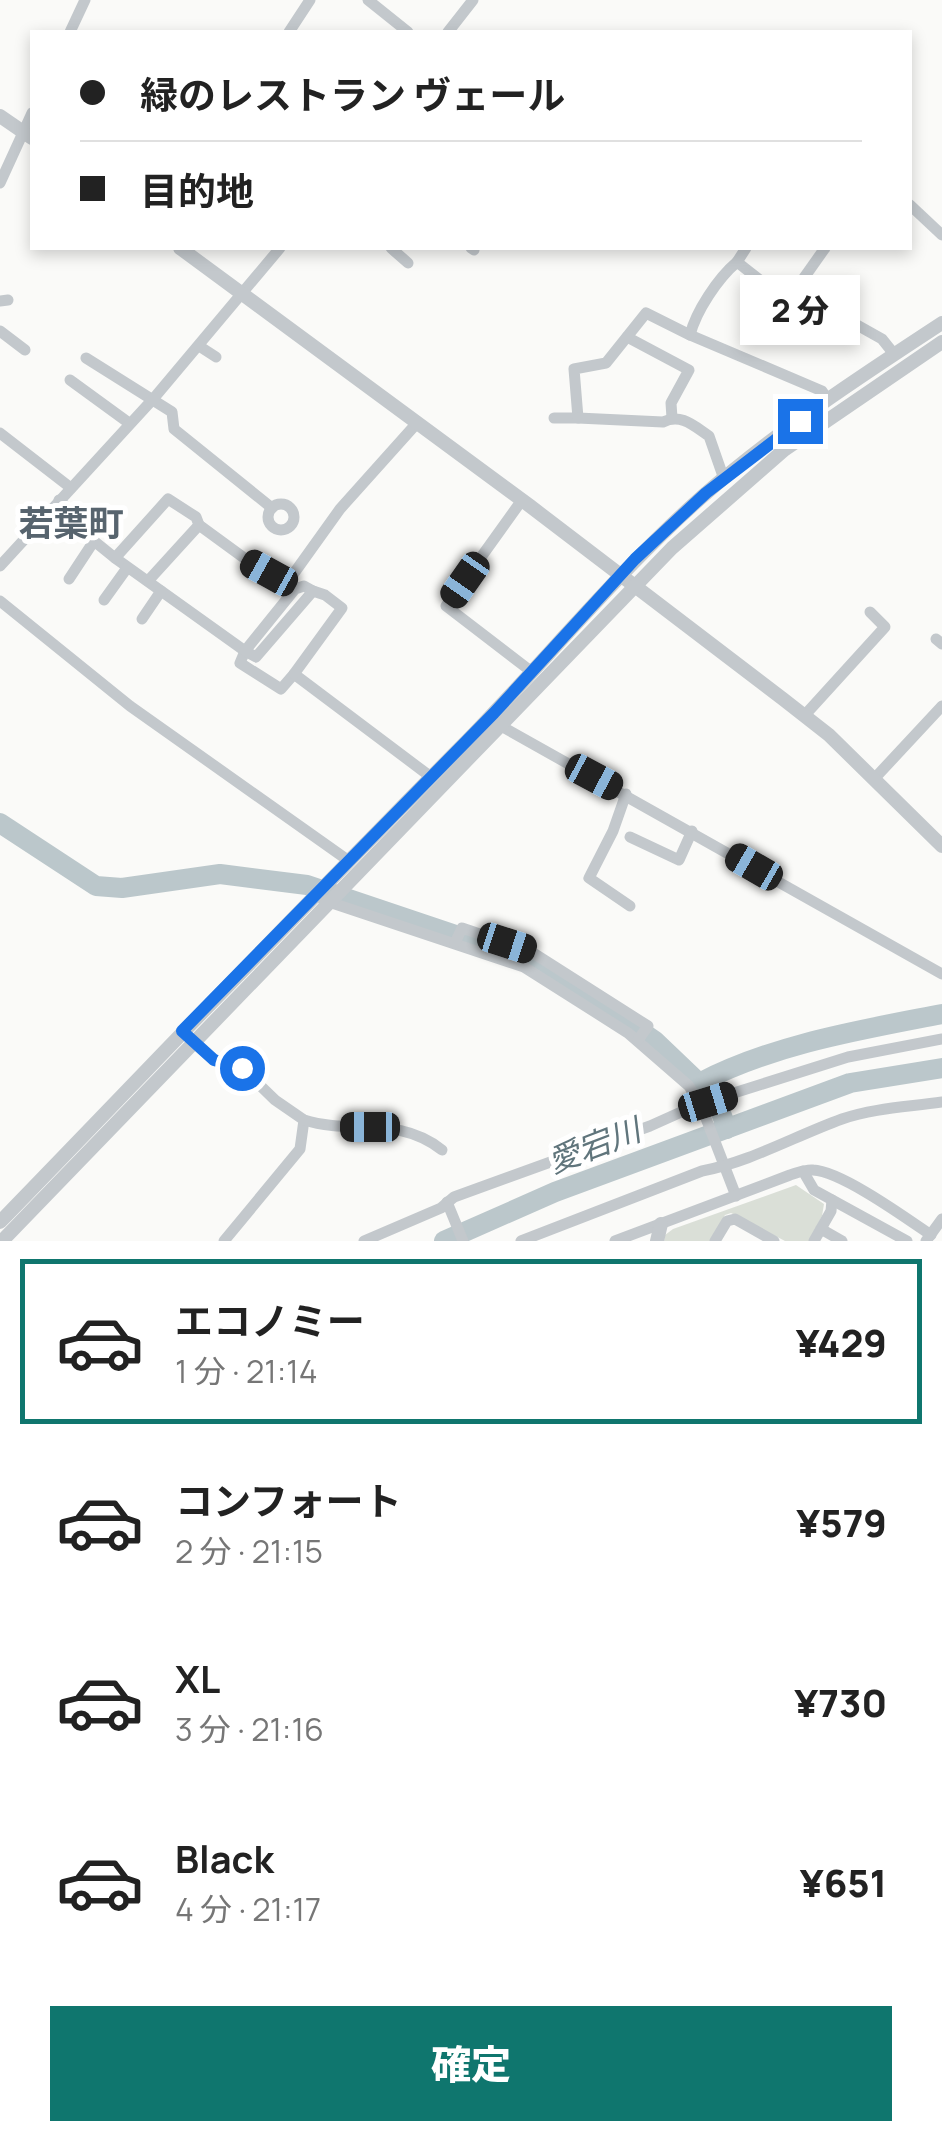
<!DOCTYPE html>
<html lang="ja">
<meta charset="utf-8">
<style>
body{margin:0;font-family:Manrope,"Noto Sans JP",sans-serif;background:#f6f6f6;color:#222;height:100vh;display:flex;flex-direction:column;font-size:38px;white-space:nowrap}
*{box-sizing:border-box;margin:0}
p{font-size:32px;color:#767676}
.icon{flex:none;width:55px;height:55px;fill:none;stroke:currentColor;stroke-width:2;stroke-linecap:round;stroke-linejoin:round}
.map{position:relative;height:1241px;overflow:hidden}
.details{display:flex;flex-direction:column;background:#fff;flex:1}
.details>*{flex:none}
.hud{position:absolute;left:30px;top:30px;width:882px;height:220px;border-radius:0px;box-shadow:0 5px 15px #0003;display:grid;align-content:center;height:220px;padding:0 50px;background:#fff}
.end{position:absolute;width:45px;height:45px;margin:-22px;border:12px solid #1a73e8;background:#fff;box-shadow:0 0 0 5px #fff}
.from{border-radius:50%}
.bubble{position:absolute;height:70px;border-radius:0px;background:#fff;box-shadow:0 5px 15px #0003;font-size:32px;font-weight:800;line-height:70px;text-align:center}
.car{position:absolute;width:30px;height:60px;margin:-30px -15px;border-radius:12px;box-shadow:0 0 8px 2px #0007;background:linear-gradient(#222 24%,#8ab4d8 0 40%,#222 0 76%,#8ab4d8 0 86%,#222 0)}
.hud b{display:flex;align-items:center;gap:35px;height:95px;font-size:38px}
.hud b+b{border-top:2px solid #e0e0e0}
.hud i{width:25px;height:25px;background:#222}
ul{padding:18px 0 0;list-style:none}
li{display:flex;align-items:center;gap:30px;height:165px;margin:0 20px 15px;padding:0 30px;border:5px solid transparent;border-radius:0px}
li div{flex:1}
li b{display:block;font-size:38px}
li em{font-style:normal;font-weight:800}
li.on{border-color:#0f766e}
li>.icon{width:90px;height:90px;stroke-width:1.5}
.cta{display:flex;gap:20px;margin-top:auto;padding:20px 50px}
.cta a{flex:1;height:115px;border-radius:0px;background:#0f766e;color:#fff;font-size:40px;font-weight:800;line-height:115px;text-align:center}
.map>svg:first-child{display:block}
.green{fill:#dadfd7}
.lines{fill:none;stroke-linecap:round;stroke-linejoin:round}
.river{stroke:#bbc7cb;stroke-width:20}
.minor{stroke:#c3c8cc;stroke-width:11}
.tertiary{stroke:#c3c8cc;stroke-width:14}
.route{stroke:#1a73e8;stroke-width:12}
.labels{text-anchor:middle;stroke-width:10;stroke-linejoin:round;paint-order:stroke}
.water-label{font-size:32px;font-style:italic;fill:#60757c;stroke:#fff}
.quarter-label{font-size:35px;font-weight:bold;fill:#57646e;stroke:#fff}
</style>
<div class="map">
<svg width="942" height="1241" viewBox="0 0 942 1241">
<rect width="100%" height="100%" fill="#fafaf8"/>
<path class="green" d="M796 1185 824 1204 822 1216 809 1241H785L731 1213 725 1215 710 1241H664L665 1235 673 1229Z"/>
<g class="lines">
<g class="river">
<path d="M0 823 96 886 122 888 220 874 307 885 527 959 577 987 655 1041 699 1083 713 1092 727 1129"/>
<path d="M699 1083C774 1044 860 1030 942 1014"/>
<path d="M444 1241 555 1192 850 1083 942 1068"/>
</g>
<g class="minor">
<path d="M368 0 408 32"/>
<path d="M70 32 85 0"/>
<path d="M289 32 310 0"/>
<path d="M448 32 473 0"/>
<path d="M0 183 32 113"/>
<path d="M910 205 942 235"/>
<path d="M391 248 408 263"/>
<path d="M471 248 474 250"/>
<path d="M737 262 746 248"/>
<path d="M789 299 825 248"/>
<path d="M0 301 8 300"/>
<path d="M0 331 25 350"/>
<path d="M690 335 822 391 828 400"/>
<path d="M627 337 689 370 671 403 672 418"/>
<path d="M199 346 216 357"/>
<path d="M86 358 172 412 174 429 272 508"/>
<path d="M70 380 129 423"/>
<path d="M554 418H578L574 369 606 363 646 313 690 335C696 311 718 278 737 262L779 295 813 312 841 316 882 339 894 354"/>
<path d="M578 418 663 422C681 413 694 426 709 436L724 479"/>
<path d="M0 433 71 488"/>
<path d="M59 500 88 528 94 541 115 558 245 651 240 663 281 689 294 674 431 777"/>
<path d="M522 500 446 606 532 672"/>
<circle cx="281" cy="517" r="13"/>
<path d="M199 525 251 563 295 589 245 651 256 657 313 591 304 586 295 589"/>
<path d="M115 558 168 499 196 517 199 525 148 581"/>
<path d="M0 566 154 398 280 248"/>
<path d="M69 579 94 541"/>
<path d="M287 583 340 509 417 423"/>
<path d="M104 600 127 568"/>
<path d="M0 601 130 706 349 861"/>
<path d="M142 619 161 591"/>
<path d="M936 639 942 644"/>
<path d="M294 674 342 608 325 595 313 591"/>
<path d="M804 716 885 627 870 612"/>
<path d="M501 726 942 974"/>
<path d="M874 779 942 706"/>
<path d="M626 794 613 831 589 878 630 906"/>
<path d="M630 837 679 860 692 831"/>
<path d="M323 900 524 967 628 1033 689 1086 702 1108 736 1196"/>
<path d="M455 943 462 928 530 951 648 1026 638 1040"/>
<path d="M190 1039 214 1060 242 1068 275 1100 304 1120 300 1149 224 1241"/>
<path d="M304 1120C353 1135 397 1115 442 1150"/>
<path d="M803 1171 814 1190 907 1241"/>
<path d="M447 1202 463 1241"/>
<path d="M821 1229 842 1241"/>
<path d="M364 1241 441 1208 454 1197 650 1126 699 1104 848 1057 942 1039"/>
<path d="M521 1241 702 1171C750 1162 795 1136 842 1119 874 1108 908 1107 942 1102"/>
<path d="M615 1241 790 1175C797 1173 806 1169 813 1170 841 1171 906 1218 931 1235"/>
<path d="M715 1241 727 1221 735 1219 774 1241"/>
<path d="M814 1241 831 1211 832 1200"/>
<path d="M926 1241 942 1219"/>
</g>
<g class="tertiary">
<path d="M0 116 32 138"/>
<path d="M180 248 530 506 783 699 829 735 942 846"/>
<path d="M0 1222C156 1061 310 899 468 740 547 659 619 570 704 495 777 431 861 376 942 323"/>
<path d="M2 1241 672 548 784 450 942 342"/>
<path d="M657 1241 661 1224"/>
</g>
</g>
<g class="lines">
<path class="route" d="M242 1068 214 1060 182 1031 494 713 635 559 706 493 800 421"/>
</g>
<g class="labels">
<g class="water-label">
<text transform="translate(594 1146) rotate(-21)" y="11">愛宕川</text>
</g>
<g class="quarter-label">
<text x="71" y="536">若葉町</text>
</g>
</g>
</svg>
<i class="end from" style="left:242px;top:1068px"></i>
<i class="end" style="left:800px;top:421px"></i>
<div class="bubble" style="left:740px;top:275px;width:120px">2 分</div>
<i class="car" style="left:269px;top:573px;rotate:299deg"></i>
<i class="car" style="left:465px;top:580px;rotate:215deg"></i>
<i class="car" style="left:594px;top:777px;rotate:118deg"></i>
<i class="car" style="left:754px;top:867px;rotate:300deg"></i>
<i class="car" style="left:507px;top:943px;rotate:108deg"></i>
<i class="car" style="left:708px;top:1102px;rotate:73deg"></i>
<i class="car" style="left:370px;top:1127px;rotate:270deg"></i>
<div class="hud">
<b><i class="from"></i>緑のレストラン ヴェール</b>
<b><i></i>目的地</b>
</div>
</div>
<section class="details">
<ul>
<li class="on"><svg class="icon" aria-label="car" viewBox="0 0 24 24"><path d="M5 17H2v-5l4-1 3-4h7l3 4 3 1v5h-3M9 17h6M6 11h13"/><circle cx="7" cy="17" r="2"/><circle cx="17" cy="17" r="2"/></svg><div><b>エコノミー</b><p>1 分 · 21:14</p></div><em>¥429</em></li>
<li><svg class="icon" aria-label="car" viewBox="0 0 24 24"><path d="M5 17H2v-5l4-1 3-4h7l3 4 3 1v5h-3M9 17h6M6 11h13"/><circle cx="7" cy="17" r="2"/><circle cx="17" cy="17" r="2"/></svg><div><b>コンフォート</b><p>2 分 · 21:15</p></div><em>¥579</em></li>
<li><svg class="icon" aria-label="car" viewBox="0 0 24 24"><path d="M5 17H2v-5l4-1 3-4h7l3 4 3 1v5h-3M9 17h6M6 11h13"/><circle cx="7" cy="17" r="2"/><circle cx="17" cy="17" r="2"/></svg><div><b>XL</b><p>3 分 · 21:16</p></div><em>¥730</em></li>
<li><svg class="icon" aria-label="car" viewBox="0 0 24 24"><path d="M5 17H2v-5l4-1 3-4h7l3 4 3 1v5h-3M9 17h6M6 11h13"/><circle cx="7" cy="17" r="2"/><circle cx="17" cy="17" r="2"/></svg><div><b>Black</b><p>4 分 · 21:17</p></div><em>¥651</em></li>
</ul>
<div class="cta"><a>確定</a></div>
</section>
